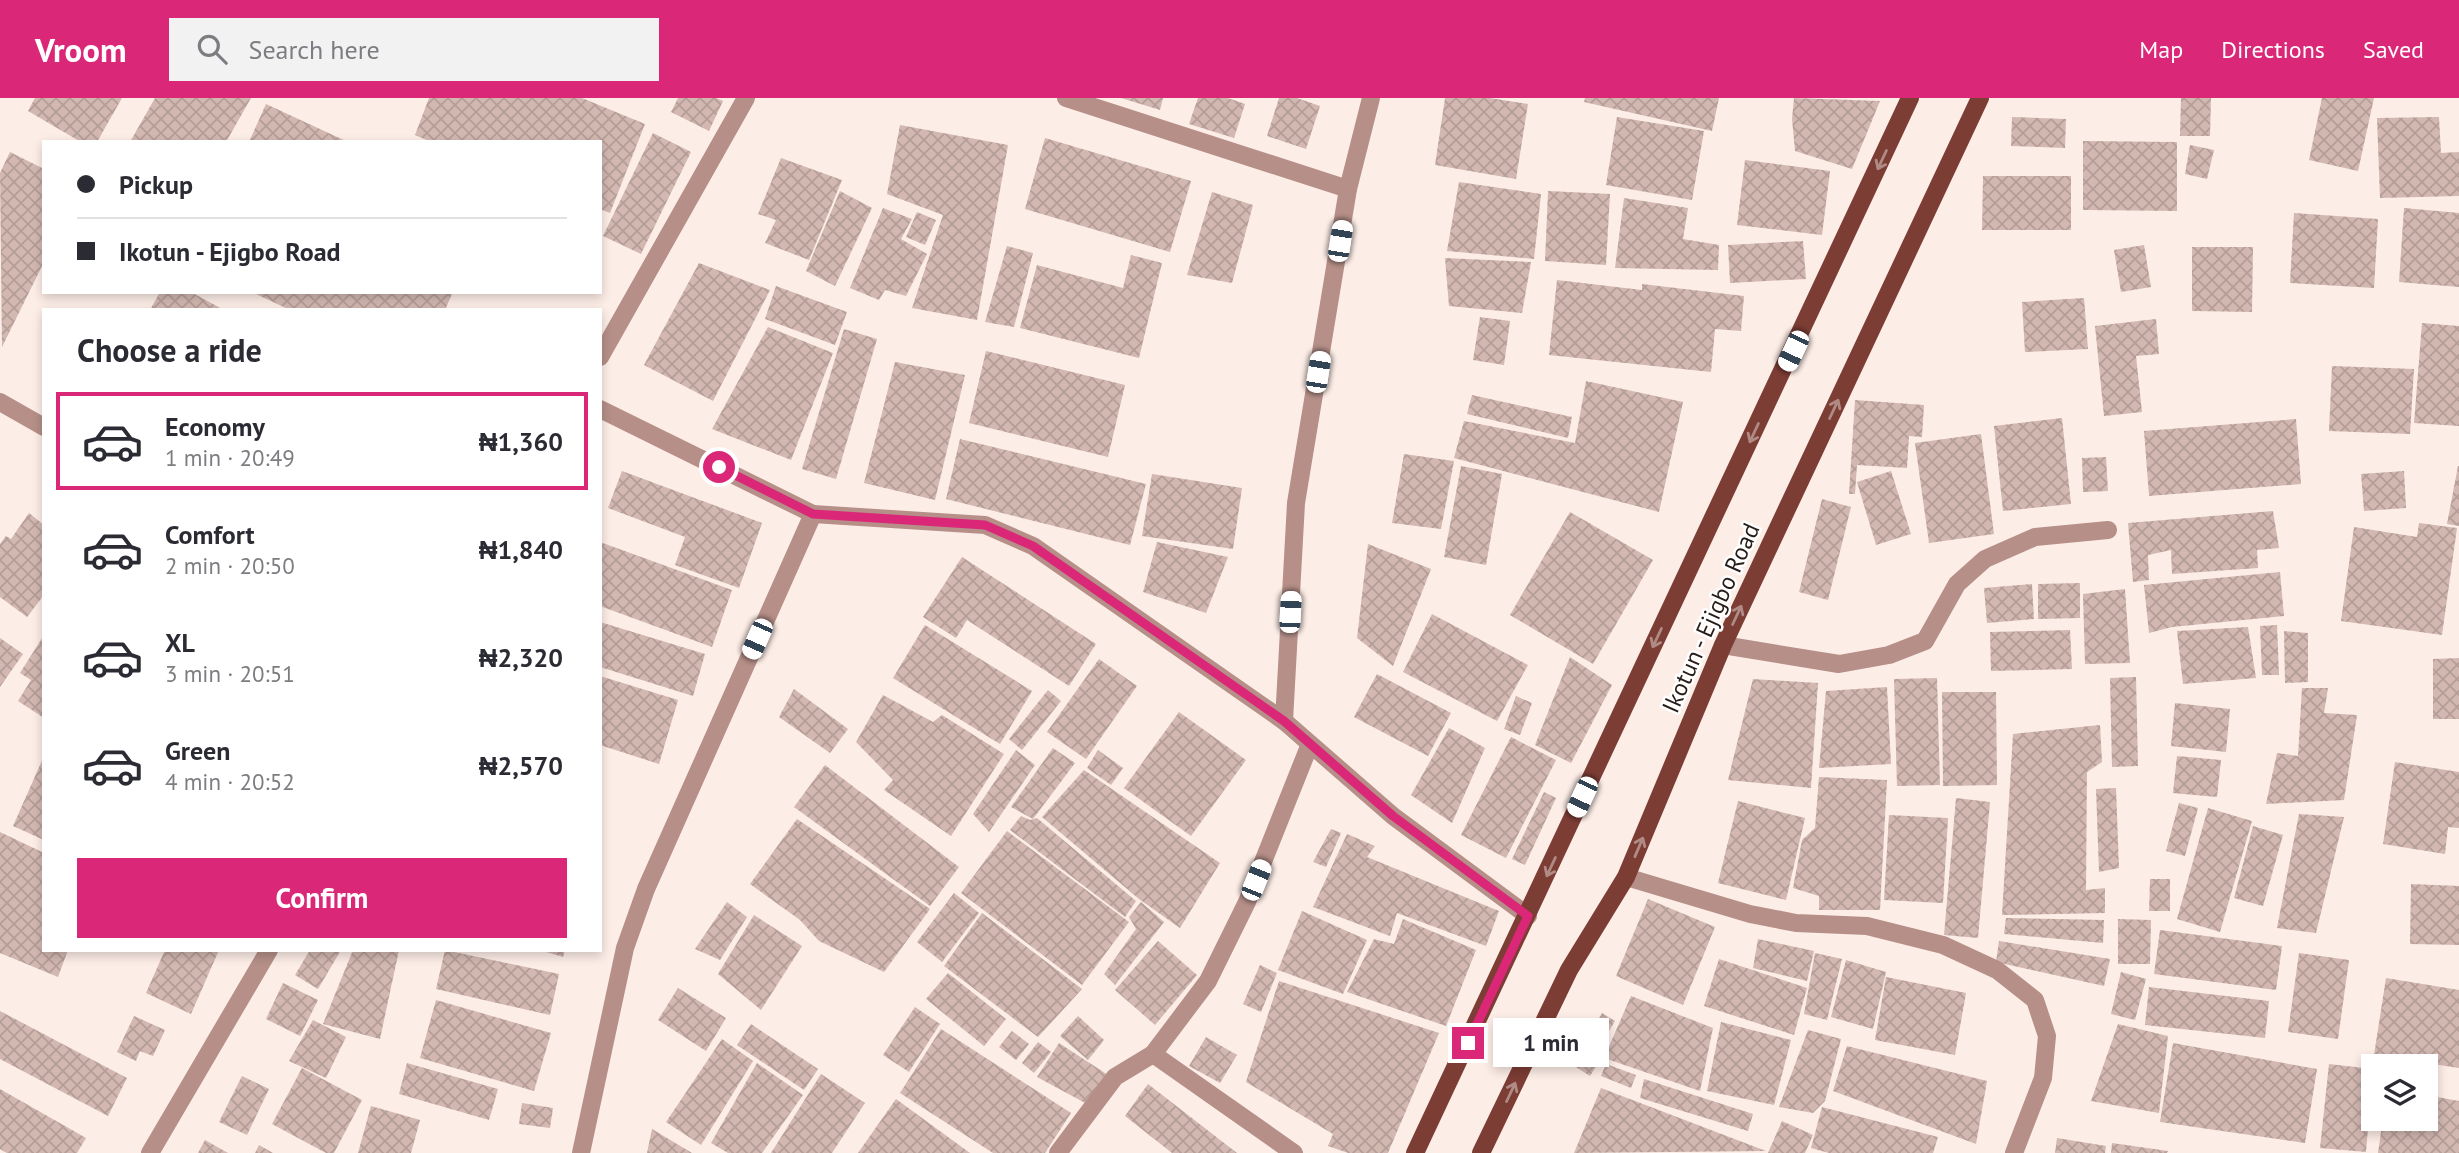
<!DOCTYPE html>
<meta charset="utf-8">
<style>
body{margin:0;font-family:"PT Sans",sans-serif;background:#f2f2f3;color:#2b2b33;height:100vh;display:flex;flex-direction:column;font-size:26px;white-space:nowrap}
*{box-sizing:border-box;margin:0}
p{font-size:23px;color:#7c7c81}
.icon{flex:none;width:38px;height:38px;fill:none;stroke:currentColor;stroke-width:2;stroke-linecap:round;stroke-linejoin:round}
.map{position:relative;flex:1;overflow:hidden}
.drawer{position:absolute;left:42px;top:210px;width:560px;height:644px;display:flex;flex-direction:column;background:#fff;border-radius:0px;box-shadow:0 4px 10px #0003}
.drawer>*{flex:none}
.banner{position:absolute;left:42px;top:42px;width:560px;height:154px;border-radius:0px;box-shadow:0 4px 10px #0003;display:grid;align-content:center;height:154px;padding:0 35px;background:#fff}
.buttons{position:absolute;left:2361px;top:956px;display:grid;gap:14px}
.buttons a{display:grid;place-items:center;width:77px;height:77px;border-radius:0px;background:#fff;box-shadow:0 4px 10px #0003;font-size:35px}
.end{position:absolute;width:32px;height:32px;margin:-16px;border:9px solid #db2777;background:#fff;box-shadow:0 0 0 4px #fff}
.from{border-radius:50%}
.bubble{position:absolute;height:49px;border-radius:0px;background:#fff;box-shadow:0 4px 10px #0003;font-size:23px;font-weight:700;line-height:49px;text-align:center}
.car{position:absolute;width:21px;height:42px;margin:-21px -10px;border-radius:9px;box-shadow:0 0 5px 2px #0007;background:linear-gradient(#fff 24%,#345 0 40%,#fff 0 76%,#345 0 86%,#fff 0)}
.banner b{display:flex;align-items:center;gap:24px;height:66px;font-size:26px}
.banner b+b{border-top:2px solid #e1e1e2}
.banner i{width:18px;height:18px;background:#2b2b33}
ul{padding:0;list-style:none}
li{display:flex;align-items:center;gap:21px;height:98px;margin:0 14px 10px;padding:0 21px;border:4px solid transparent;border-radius:0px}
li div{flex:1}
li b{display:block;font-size:26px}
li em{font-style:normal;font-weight:700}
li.current{border-color:#db2777}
li>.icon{width:63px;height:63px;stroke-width:1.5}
h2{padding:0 35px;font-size:32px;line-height:84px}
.cta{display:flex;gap:14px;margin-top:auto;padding:14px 35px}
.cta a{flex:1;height:80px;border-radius:0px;background:#db2777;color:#fff;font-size:28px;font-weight:700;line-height:80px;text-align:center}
header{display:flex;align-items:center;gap:42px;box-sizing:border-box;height:98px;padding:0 35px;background:#db2777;color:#fff}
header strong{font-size:33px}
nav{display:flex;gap:38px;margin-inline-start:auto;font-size:24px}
.search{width:490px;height:63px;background:#f2f2f3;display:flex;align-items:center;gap:18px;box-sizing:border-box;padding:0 24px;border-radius:0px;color:#7c7c81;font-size:26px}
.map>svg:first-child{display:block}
.building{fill:url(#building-cross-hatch)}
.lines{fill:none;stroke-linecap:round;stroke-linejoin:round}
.minor{stroke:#b58f88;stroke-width:18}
.major{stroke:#7c3d34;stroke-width:18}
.oneway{stroke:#b08b85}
.route{stroke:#db2777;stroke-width:9}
.labels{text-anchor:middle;stroke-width:5;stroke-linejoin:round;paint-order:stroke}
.street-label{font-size:24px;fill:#261d19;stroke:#fff}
</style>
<header>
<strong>Vroom</strong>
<div class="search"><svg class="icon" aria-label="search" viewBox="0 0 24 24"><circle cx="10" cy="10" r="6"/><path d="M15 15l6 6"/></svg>Search here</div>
<nav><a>Map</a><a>Directions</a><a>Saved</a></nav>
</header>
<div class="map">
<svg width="2459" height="1055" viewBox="0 0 2459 1055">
<defs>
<pattern id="building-cross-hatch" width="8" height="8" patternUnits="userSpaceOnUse" patternTransform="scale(1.75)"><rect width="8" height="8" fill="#d3b8b1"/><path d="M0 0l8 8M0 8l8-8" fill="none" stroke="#b59e98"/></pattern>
</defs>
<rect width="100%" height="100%" fill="#fdede7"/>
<g class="building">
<path d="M35 0H122L97 44H81L28 13Z"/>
<path d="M155 0H251L226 44H130Z"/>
<path d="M429 0H582L645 26 610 115 600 111V44H431L415 37Z"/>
<path d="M678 0H716L723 3 709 33 671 14Z"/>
<path d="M1121 0H1163L1160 12Z"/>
<path d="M1198 0H1228L1245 6 1234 40 1189 26Z"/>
<path d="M1279 0H1297L1320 8 1306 51 1267 38Z"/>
<path d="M1445 0H1490L1528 6 1516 81 1435 67Z"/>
<path d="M1585 0H1719L1712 33 1584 4Z"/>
<path d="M1794 0 1880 3 1852 71 1795 53 1792 21Z"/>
<path d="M2181 0H2211L2210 38H2180Z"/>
<path d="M2322 0H2374L2358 73 2309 62Z"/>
<path d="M266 6 348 44H249Z"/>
<path d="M1617 19 1704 33 1692 102 1606 87Z"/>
<path d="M2012 19 2066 21 2065 50 2011 48Z"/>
<path d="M2439 19 2441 55 2459 54V98L2380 100 2377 20Z"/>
<path d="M900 27 1008 47 977 222 912 210 943 117 887 96Z"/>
<path d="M653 35 691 54 641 156 603 138Z"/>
<path d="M1045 40 1191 83 1170 154 1025 111Z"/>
<path d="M2083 43 2177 44V113L2083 112Z"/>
<path d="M2190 47 2214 52 2207 81 2185 76Z"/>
<path d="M10 54 44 71V164L2 249 0 75Z"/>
<path d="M781 60 842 82 809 162 765 145 776 122 758 116Z"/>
<path d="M1745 62 1830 73 1822 137 1737 127Z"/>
<path d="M1983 78H2071V132H1982Z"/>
<path d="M1459 84 1541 96 1534 161 1447 153Z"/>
<path d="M840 93 872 110 835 188 806 173Z"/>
<path d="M1548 93 1610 96 1606 167 1545 163Z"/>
<path d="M1212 94 1253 107 1232 185 1187 177Z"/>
<path d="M1624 100 1688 110 1683 141 1719 147 1718 172 1615 170Z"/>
<path d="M883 110 912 121 901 141 927 156 906 198 885 192 879 202 850 190Z"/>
<path d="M2404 110 2459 115V189L2399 184Z"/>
<path d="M917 114 936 122 925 147 906 139Z"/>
<path d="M2294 115 2378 121 2374 190 2290 185Z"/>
<path d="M1803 143 1806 181 1730 185 1728 147Z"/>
<path d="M2144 147 2151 189 2121 194 2114 152Z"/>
<path d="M1007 148 1033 155 1014 229 985 224Z"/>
<path d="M2192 149H2253L2252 214 2192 213Z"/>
<path d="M1131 157 1162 165 1139 260 1020 230 1037 167 1123 190Z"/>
<path d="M1445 160 1531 164 1522 215 1449 208Z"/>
<path d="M699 165 770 192 713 303 644 267Z"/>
<path d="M1557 182 1642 192V186L1744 198 1741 233 1715 231 1711 274 1549 257Z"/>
<path d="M776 188 847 214 835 247 765 221Z"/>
<path d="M160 194H191L224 212H150Z"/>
<path d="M252 194H447L452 196 445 212H290Z"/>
<path d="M2084 200 2088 251 2025 254 2022 204Z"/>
<path d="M1480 219 1510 223 1504 267 1473 262Z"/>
<path d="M2156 221 2159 256 2136 258 2142 314 2104 318 2095 228Z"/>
<path d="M2422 225 2459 228V328L2414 325Z"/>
<path d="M768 229 833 255 791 362 712 331Z"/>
<path d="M844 231 877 241 836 381 802 371Z"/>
<path d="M986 253 1125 287 1108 359 969 325Z"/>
<path d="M895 264 965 277 935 402 864 385Z"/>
<path d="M2332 268 2414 271 2410 336 2329 333Z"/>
<path d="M1586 283 1683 304 1659 414 1454 360 1464 323 1575 345Z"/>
<path d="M1472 297 1572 319 1568 340 1467 316Z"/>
<path d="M1855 302 1924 307 1922 339 1909 338 1907 370 1857 367 1855 396H1849Z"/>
<path d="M2062 320 2071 406 2003 413 1994 328Z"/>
<path d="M2296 321 2301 386 2149 398 2144 333Z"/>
<path d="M1981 336 1994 436 1929 445 1915 345Z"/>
<path d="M960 341 1146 386 1130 447 946 401Z"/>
<path d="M1404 356 1454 363 1441 431 1392 425Z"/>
<path d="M2106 359 2108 393 2083 394 2082 360Z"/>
<path d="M1461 368 1502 376 1486 467 1444 459Z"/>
<path d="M2458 368H2459V428L2447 426Z"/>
<path d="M622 373 762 425 739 490 675 467 685 439 608 410Z"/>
<path d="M1891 373 1911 436 1876 447 1857 384Z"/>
<path d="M2404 373 2406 410 2364 413 2361 376Z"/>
<path d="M1152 376 1242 390 1233 451 1142 438Z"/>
<path d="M1822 401 1851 409 1828 502 1799 494Z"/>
<path d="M2273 413 2279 450 2257 452 2258 470 2172 476 2171 452 2148 457 2149 482 2133 484 2128 425Z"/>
<path d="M1570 414 1653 462 1593 566 1510 517Z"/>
<path d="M29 415 44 427V497L27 519 0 499V446L6 438 11 441Z"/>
<path d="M2419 425 2457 430 2442 537 2341 523 2354 429 2417 439Z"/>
<path d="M600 444 732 492 712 549 600 508Z"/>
<path d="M1157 444 1228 459 1206 515 1143 494Z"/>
<path d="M1368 446 1431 471 1393 568 1357 540Z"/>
<path d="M962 459 1096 546 1069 588 967 522 956 540 923 519Z"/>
<path d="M2280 474 2284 518 2172 529 2149 535 2144 487Z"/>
<path d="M2080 485V520L2038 521V486Z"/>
<path d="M2032 486 2034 521 1987 525 1984 490Z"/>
<path d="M2125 491 2130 565 2085 566 2083 496Z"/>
<path d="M1432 516 1528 567 1497 623 1403 574Z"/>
<path d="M600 524 705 556 693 598 600 569Z"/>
<path d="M925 527 1032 593 1000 646 893 580Z"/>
<path d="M2277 527 2279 577H2262L2260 528Z"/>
<path d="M2248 529 2256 580 2183 586 2177 533Z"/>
<path d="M2070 532 2072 571 1991 573 1990 534Z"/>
<path d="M2284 533 2308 535V584L2285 585Z"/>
<path d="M44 537V620L18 603 31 582 20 575Z"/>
<path d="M0 540 23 556 0 589Z"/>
<path d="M1570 559 1612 587 1571 665 1535 647Z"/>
<path d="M2459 560V621H2433V561Z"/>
<path d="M1099 561 1137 588 1086 661 1047 634Z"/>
<path d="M1377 576 1451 615 1428 658 1354 619Z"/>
<path d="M600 578 678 602 659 666 600 647Z"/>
<path d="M2136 579 2138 668 2112 669 2110 580Z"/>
<path d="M1937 580 1940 687 1897 688 1894 581Z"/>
<path d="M1753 581 1818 585 1811 690 1728 682Z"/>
<path d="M1887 589 1891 666 1819 670 1826 593Z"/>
<path d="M2302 590H2328L2324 615 2357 617 2344 702 2266 706 2277 655 2298 658Z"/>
<path d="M794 591 848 631 830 655 779 619Z"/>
<path d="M1048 592 1061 603 1022 652 1009 641Z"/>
<path d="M1942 594H1996L1997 687 1943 688Z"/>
<path d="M883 597 933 624 942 617 1004 656 951 738 884 692 893 682 856 644Z"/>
<path d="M1516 598 1532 605 1520 637 1504 631Z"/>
<path d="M2175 605 2230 611 2226 654 2171 648Z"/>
<path d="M1179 614 1246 662 1191 738 1124 690Z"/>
<path d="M2100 627 2102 664 2087 674 2086 792 2105 790V815L2002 817 2013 636Z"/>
<path d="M1449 630 1485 650 1452 725 1411 697Z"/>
<path d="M1511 639 1556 662 1506 760 1461 737Z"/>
<path d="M1053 650 1075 665 1033 721 1011 709Z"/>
<path d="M1016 652 1035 667 989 734 973 716Z"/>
<path d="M1098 652 1123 670 1111 687 1087 670Z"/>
<path d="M44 658V742L13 728Z"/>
<path d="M2177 658 2221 662 2217 699 2173 695Z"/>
<path d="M2395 664 2459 674V730L2448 729 2445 756 2383 746Z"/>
<path d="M825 667 959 769 930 808 794 709Z"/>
<path d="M1084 672 1220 765 1180 830 1139 801 1042 719Z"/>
<path d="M1819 679 1887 682 1880 812H1819V798L1793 790 1802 742 1815 730Z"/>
<path d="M2116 690 2119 770 2099 774 2096 691Z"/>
<path d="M1544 694 1556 700 1525 767 1512 761Z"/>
<path d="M1956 700 1990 704 1978 840 1944 837Z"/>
<path d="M1738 703 1805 720 1786 802 1718 785Z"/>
<path d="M2179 705 2198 710 2185 758 2166 753Z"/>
<path d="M2208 710 2252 723 2220 834 2177 821Z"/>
<path d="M2299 716 2344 719 2316 835 2277 830Z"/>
<path d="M1889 717 1948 720 1943 805 1884 802Z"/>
<path d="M1021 718 1030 722 1037 720 1136 803 1125 819 1010 732Z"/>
<path d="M797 721 930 811 884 874 819 843 800 822 750 786Z"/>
<path d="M2253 728 2283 737 2263 808 2234 800Z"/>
<path d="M1331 731 1341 735 1326 769 1313 764Z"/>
<path d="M1007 733 1129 824 1082 887 961 795Z"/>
<path d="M0 734 44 755V852H68L58 879 0 855Z"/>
<path d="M1347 736 1375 748 1367 759 1499 813 1486 848 1397 815 1390 838 1313 809Z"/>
<path d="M2150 781H2170V813H2149Z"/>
<path d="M2411 786 2459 788V847L2410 846Z"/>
<path d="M954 795 979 815 942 864 917 844Z"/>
<path d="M1648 801 1715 829 1683 907 1616 878Z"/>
<path d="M727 804 747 819 720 862 695 851Z"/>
<path d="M1141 804 1164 824 1115 887 1104 876 1136 831 1129 819Z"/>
<path d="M1302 813 1367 842 1343 896 1278 872Z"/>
<path d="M982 815 1082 891 1038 939 944 868Z"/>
<path d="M754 817 802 848 761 912 718 876Z"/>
<path d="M2006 820 2104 822 2103 845 2004 836Z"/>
<path d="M1403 821 1476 852 1446 928 1347 894 1374 841 1394 846Z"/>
<path d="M2118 821 2151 822 2150 866H2118Z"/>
<path d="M2160 832 2282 848 2276 892 2154 876Z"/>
<path d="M1758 841 1814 853 1807 883 1753 870Z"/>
<path d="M1158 843 1197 877 1155 927 1115 892Z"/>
<path d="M1999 843 2110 861 2104 888 1996 864Z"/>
<path d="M165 852H219L191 916 146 895Z"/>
<path d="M310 852H341L318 891 295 877Z"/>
<path d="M353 852H399L380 941 323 926Z"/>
<path d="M445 852 559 876 550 917 436 891Z"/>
<path d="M540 852H565L563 859Z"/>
<path d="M1815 855 1842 861 1827 922 1804 916Z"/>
<path d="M2299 855 2349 862 2338 941 2288 934Z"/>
<path d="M1719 861 1807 890 1794 937 1704 908Z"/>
<path d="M1846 862 1886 874 1873 931 1831 919Z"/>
<path d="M1260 867 1277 875 1261 914 1243 906Z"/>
<path d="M2121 874 2146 881 2135 922 2111 916Z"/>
<path d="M948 875 1006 921 984 948 926 901Z"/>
<path d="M1886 879 1966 895 1955 957 1875 942Z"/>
<path d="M2386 880 2459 892V970L2374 957Z"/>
<path d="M1279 883 1439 935 1388 1055H1348L1328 1048 1333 1036 1246 984Z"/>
<path d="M283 885 318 902 300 938 266 921Z"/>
<path d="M2149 889 2269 903 2265 940 2145 927Z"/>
<path d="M678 890 726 920 706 953 658 922Z"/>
<path d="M1631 898 1713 930 1700 993 1604 960Z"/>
<path d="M436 902 551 935 534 993 420 960Z"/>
<path d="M915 909 940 926 909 974 883 957Z"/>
<path d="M0 913 127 980 108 1018 0 961Z"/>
<path d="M1602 915 1615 923 1603 943 1590 936Z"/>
<path d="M134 918 165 932 153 958 140 953 136 963 117 954Z"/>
<path d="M1078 918 1104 942 1088 962 1060 938Z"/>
<path d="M313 922 346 939 326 980 289 963Z"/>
<path d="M1721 924 1791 942 1774 1007 1707 993Z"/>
<path d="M751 926 818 971 804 992 737 947Z"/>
<path d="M2118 926 2168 938 2159 1015 2091 1003Z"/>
<path d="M941 931 1071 1015 1045 1055H993L900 995Z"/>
<path d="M1808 932 1841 941 1825 1003 1813 1015 1779 1009Z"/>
<path d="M1012 933 1029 946 1016 962 999 949Z"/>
<path d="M1206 939 1237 957 1220 985 1189 968Z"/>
<path d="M722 941 753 963 701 1047 666 1024Z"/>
<path d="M1038 944 1051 954 1034 975 1022 965Z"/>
<path d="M1059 945 1108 977 1087 1006 1037 979Z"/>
<path d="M2173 945 2317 971 2305 1045 2160 1024Z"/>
<path d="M1847 948 1987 983 1976 1046 1833 993Z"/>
<path d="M1588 950 1602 959 1590 978 1576 969Z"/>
<path d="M407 965 498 991 489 1022 399 996Z"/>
<path d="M757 965 803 997 762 1055H728L711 1045Z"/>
<path d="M1606 966 1636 977 1631 990 1601 978Z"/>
<path d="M2329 966 2373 971 2366 1054 2320 1050Z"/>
<path d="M302 970 362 1002 334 1055H326L272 1026Z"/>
<path d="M821 976 865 1005 832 1055H771Z"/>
<path d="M242 978 269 991 247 1037 219 1024Z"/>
<path d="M1644 981 1753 1016 1748 1033 1640 1000Z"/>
<path d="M1148 986 1237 1055H1172L1125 1018Z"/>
<path d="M1601 990 1766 1053 1574 1055Z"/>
<path d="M0 991 86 1040 77 1055H7L0 1051Z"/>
<path d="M2426 997 2459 1003V1055H2378L2383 1020H2426Z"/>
<path d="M896 1001 970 1055H858Z"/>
<path d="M522 1005 553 1010 550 1030 519 1026Z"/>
<path d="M371 1008 420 1022 411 1055H358Z"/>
<path d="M1822 1009 1938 1039 1933 1055H1829L1811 1050Z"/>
<path d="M1782 1023 1813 1037 1805 1055H1768Z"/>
<path d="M652 1031 692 1055H647Z"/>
<path d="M2057 1040 2106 1048 2105 1055H2055Z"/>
<path d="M205 1042 228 1055H198Z"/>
<path d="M2112 1045 2168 1053 2167 1055H2111Z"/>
<path d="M259 1047 273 1055H255Z"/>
</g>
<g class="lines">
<g class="minor">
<path d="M1066 0 1348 91"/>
<path d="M600 259 746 0"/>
<path d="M0 304 44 329"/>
<path d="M813 416 985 427 1033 448 1284 623 1393 718 1528 818"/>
<path d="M1723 547 1839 566 1889 557 1925 543 1957 486 1985 461 2035 439 2108 432"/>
<path d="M1284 623 1296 405 1348 91 1371 0"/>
<path d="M1626 779 1750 816 1796 825 1867 828 1943 847 1997 872 2035 902 2047 938 2043 980 2014 1055"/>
<path d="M150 1055 269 852"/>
<path d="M581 1055 625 850 646 791 813 416 600 311"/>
<path d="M1058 1055 1115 979 1153 956"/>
<path d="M1294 1055 1153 956 1208 883 1247 804 1310 646"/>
</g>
<g class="major">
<path d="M1415 1055 1910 0"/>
<path d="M1481 1055 1569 872 1626 779 1723 547 1980 0"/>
</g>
</g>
<defs><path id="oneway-shaft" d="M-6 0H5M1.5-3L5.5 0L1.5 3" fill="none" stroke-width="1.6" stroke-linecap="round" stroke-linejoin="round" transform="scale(1.75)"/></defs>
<g class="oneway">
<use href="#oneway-shaft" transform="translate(1882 62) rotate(115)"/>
<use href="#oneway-shaft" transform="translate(1834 311) rotate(-65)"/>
<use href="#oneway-shaft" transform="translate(1754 335) rotate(115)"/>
<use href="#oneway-shaft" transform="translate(1737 517) rotate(-65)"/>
<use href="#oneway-shaft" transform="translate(1657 540) rotate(115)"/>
<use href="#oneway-shaft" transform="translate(1639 749) rotate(-67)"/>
<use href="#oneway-shaft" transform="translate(1551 769) rotate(115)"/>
<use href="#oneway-shaft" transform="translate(1511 994) rotate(-65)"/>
</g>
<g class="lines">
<path class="route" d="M719 369 813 416 985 427 1033 448 1284 623 1393 718 1528 818 1468 945"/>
</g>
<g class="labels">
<g class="street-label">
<text transform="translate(1711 520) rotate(-66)" y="8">Ikotun - Ejigbo Road</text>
</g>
</g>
</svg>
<div class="buttons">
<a><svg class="icon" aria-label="layers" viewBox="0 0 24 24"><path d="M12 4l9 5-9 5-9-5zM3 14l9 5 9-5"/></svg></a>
</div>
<i class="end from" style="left:719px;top:369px"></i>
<i class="end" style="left:1468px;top:945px"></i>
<div class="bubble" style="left:1493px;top:920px;width:116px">1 min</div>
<i class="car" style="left:1340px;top:143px;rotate:9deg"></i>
<i class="car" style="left:1793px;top:253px;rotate:205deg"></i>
<i class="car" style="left:1318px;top:274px;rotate:9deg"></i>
<i class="car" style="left:1290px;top:514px;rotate:3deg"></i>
<i class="car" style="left:757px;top:541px;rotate:204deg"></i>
<i class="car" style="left:1582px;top:699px;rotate:205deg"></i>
<i class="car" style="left:1256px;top:782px;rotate:22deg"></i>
<div class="banner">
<b><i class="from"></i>Pickup</b>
<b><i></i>Ikotun - Ejigbo Road</b>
</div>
<section class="drawer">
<h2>Choose a ride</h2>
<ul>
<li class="current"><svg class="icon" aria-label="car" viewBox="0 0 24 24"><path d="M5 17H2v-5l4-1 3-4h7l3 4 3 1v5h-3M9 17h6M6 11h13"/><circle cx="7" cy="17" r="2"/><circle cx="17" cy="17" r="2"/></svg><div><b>Economy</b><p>1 min · 20:49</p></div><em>₦1,360</em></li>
<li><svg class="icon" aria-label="car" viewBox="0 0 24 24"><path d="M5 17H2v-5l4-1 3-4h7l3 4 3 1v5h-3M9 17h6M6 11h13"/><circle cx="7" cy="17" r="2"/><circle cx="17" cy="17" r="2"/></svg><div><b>Comfort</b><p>2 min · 20:50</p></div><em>₦1,840</em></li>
<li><svg class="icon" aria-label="car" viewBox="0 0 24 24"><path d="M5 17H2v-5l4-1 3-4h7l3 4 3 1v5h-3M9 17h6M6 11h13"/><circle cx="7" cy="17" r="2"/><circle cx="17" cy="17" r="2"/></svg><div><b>XL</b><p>3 min · 20:51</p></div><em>₦2,320</em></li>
<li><svg class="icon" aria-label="car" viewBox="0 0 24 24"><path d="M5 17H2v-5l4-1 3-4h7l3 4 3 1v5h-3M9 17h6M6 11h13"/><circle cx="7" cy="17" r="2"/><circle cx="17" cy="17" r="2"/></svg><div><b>Green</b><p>4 min · 20:52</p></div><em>₦2,570</em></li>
</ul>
<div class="cta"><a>Confirm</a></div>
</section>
</div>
